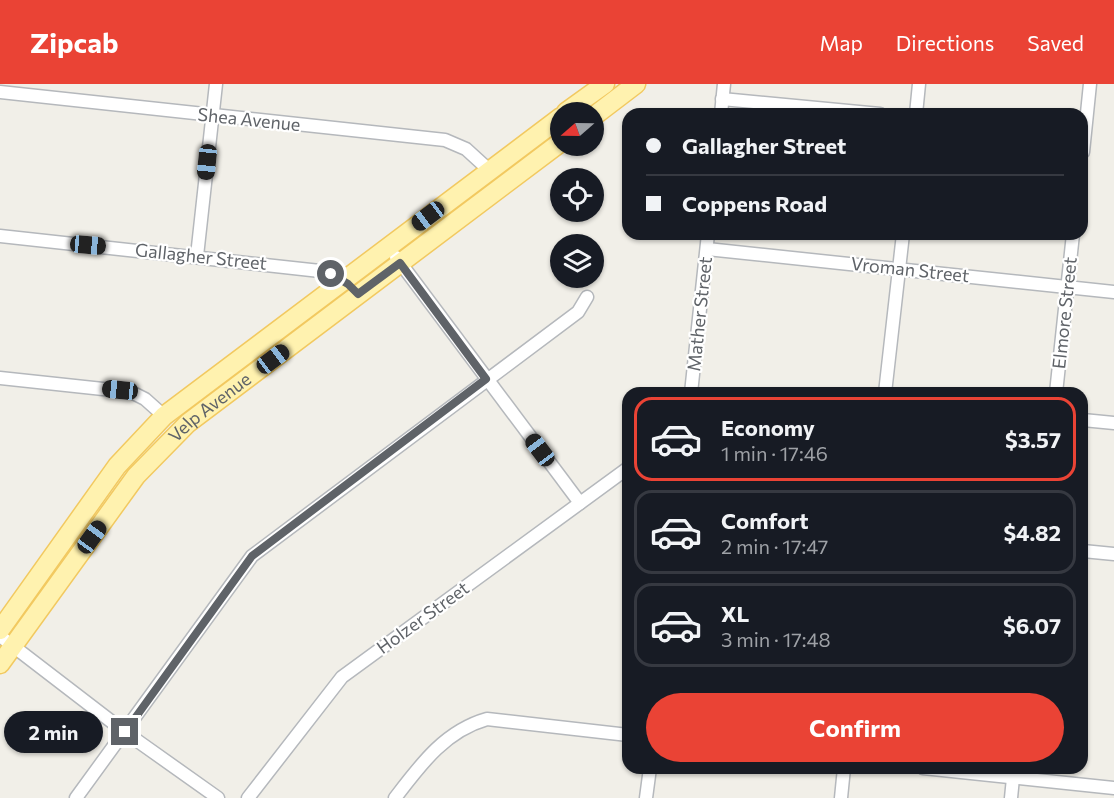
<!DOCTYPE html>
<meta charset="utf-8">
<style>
body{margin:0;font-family:Commissioner,sans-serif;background:#242831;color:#f1f3f6;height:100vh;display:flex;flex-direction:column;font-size:22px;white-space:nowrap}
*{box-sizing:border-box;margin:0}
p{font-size:20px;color:#9ea1a6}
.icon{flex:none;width:33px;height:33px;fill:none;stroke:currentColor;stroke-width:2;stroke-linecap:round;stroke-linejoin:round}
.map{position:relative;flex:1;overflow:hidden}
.side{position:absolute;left:622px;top:303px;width:466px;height:387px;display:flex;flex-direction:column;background:#171b24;border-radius:18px;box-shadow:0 2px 4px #0004}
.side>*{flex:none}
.top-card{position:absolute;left:622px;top:24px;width:466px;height:132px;border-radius:18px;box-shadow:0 2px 4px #0004;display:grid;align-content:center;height:132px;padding:0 24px;background:#171b24}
.needle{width:39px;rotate:250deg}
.controls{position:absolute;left:550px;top:18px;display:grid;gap:12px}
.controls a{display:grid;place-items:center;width:54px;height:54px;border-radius:50%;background:#171b24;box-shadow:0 2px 4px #0004;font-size:30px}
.end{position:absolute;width:27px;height:27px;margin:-14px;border:8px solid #5f6368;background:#fff;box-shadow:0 0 0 3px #fff}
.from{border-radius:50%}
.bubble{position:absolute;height:42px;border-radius:21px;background:#171b24;box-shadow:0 2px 4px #0004;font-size:20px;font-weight:700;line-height:42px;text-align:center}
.car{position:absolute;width:18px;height:36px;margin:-18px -9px;border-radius:8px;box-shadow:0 0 4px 2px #0007;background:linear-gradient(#222 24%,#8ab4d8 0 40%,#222 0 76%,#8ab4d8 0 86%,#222 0)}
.top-card b{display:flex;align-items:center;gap:21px;height:57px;font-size:22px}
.top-card b+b{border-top:2px solid #363941}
.top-card i{width:15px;height:15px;background:#f1f3f6}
ul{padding:10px 0 0;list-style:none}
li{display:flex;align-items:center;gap:18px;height:84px;margin:0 12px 9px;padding:0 12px;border:3px solid #363941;border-radius:18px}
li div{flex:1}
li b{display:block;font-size:22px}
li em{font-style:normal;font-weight:700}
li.current{border-color:#ea4335}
li>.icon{width:54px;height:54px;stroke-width:1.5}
.button{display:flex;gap:12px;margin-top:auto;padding:12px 24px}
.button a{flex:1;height:69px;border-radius:36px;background:#ea4335;color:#fff;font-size:24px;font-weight:700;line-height:69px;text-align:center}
header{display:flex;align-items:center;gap:36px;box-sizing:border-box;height:84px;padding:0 30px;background:#ea4335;color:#fff}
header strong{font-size:28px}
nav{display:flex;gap:33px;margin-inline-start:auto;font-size:21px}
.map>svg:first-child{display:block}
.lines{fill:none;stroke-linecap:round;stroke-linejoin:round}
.street-casing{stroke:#b5b8bc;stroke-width:15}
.primary-casing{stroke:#f2c960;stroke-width:21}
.street{stroke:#fff;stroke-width:12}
.primary{stroke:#fff2af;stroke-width:18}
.route{stroke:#5f6368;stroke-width:8}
.labels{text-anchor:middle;stroke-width:4.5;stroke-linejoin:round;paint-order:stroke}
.street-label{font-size:18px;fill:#5f6368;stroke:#fff}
</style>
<header>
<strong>Zipcab</strong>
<nav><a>Map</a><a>Directions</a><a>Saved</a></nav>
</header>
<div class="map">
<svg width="1114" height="714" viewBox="0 0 1114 714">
<rect width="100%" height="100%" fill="#f1efe8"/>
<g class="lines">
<defs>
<g id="street">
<path d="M0 8 445 56 466 65 489 86"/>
<path d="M722 15 880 30"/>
<path d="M721 30 724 0"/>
<path d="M916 30 919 0"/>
<path d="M1083 68 1090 0"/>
<path d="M0 152 320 187 348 199"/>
<path d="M707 165 1114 208"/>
<path d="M197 172 216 0"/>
<path d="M396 173 580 419"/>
<path d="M0 294 131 308 145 315 164 332"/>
<path d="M691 309 708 150"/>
<path d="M885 309 903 150"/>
<path d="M1056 309 1073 150"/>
<path d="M1083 336 1114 339"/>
<path d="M1083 467 1114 470"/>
<path d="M0 552 125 648 218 714"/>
<path d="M923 684 1114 704"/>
<path d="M76 714 252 472 578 228 587 213"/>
<path d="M248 714 342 593 628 384"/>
<path d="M395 714C421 680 445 647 487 635L628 651"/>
<path d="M646 714 650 684"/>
<path d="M841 714 844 684"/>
<path d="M1011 714 1014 684"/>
</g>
<g id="primary">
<path d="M566 28 605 0"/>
<path d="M594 32 636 0"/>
<path d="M0 546 117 382 164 332 561 33"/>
<path id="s1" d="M0 580 136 392 188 339 561 58"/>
</g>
</defs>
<use href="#street" class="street-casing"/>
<use href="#primary" class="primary-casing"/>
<use href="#street" class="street"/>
<use href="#primary" class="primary"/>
</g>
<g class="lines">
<path class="route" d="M125 648 252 472 486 295 400 179 358 210 348 200 331 190"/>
</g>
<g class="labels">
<g class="street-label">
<text transform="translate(249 36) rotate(6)" y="6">Shea Avenue</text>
<text transform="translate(201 173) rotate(6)" y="6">Gallagher Street</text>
<text transform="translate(910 186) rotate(6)" y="6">Vroman Street</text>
<text transform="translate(1065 229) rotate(-84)" y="6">Elmore Street</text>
<text transform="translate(700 230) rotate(-84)" y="6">Mather Street</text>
<text dy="6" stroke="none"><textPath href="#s1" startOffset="333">Velp Avenue</textPath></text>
<text transform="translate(423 534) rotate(-36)" y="6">Holzer Street</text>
</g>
</g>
</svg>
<div class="controls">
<a><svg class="needle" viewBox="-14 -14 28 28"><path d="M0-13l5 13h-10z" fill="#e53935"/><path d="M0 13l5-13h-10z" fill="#9ea1a6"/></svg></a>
<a><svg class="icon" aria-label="locate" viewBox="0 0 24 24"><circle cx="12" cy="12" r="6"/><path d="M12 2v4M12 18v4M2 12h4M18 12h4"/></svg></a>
<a><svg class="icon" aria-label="layers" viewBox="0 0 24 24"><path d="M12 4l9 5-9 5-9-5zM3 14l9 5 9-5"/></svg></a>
</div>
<i class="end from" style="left:331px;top:190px"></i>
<i class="end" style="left:125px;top:648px"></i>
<div class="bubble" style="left:4px;top:627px;width:99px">2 min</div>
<i class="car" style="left:207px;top:78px;rotate:186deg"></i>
<i class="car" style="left:428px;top:132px;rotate:233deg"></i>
<i class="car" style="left:88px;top:161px;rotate:95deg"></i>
<i class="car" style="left:273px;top:275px;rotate:53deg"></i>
<i class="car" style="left:120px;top:306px;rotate:276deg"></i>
<i class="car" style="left:540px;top:366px;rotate:323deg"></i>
<i class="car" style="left:92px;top:453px;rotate:36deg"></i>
<div class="top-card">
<b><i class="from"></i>Gallagher Street</b>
<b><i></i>Coppens Road</b>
</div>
<section class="side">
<ul>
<li class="current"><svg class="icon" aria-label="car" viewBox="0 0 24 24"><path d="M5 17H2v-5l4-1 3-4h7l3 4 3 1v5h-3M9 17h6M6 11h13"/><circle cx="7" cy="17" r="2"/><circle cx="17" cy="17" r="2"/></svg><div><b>Economy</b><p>1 min · 17:46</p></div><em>$3.57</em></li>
<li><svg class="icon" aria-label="car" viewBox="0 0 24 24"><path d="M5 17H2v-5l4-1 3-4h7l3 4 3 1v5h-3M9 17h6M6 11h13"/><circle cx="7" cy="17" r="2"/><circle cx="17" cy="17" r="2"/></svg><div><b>Comfort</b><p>2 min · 17:47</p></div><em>$4.82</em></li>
<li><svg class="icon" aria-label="car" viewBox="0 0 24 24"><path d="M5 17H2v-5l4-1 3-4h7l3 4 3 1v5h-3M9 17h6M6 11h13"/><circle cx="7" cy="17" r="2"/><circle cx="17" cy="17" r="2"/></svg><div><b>XL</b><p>3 min · 17:48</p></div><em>$6.07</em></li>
</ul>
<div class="button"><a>Confirm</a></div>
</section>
</div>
